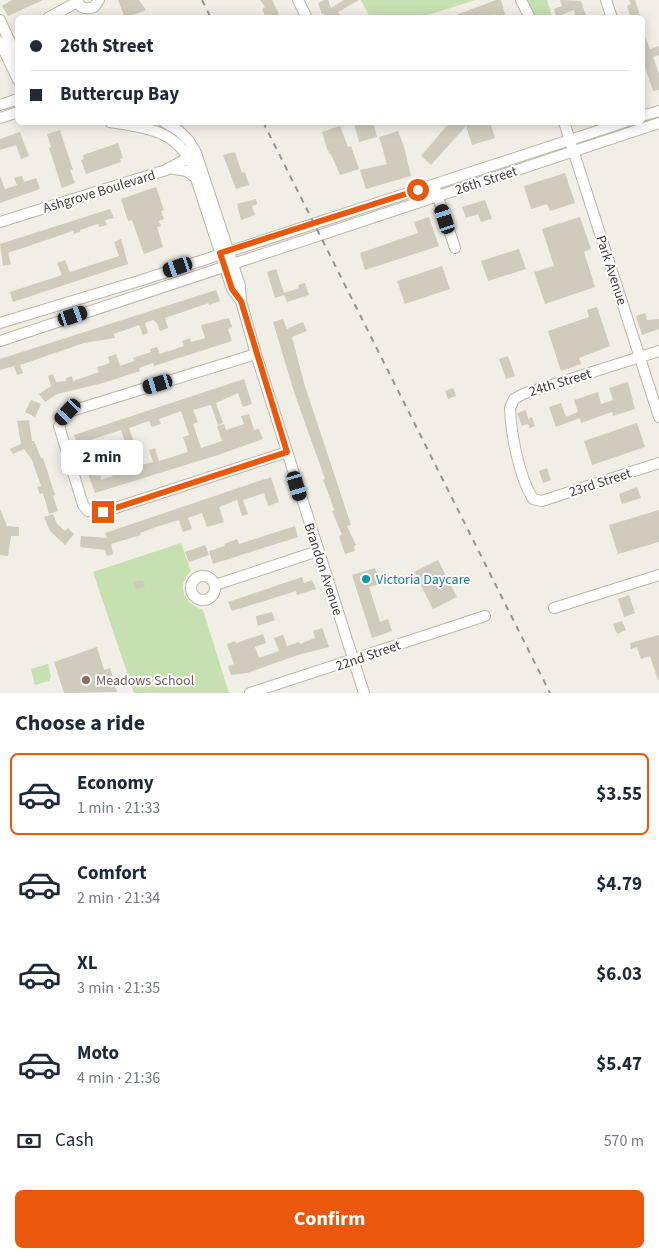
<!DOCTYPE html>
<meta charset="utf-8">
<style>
body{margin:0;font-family:"Source Sans 3",sans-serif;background:#f2f2f3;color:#1f2937;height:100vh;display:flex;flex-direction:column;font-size:19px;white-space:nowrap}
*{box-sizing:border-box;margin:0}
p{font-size:16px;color:#747a83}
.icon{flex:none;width:28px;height:28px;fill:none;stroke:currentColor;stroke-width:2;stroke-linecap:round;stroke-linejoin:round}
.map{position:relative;height:693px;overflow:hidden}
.sheet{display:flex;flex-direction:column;background:#fff;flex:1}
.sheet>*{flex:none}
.hud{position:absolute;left:15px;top:15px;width:630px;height:110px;border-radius:8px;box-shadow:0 2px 12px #0003;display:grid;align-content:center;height:110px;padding:0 15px;background:#fff}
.end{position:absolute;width:22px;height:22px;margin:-11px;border:6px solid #ea580c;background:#fff;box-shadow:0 0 0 2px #fff}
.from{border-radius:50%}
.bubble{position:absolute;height:35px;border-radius:8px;background:#fff;box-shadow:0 2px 12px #0003;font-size:16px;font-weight:700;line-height:35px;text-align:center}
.car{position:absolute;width:15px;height:30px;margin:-15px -8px;border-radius:6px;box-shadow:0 0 4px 1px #0007;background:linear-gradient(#222 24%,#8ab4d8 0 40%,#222 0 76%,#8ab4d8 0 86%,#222 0)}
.hud b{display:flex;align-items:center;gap:18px;height:48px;font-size:19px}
.hud b+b{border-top:1px solid #e0e1e3}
.hud i{width:12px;height:12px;background:#1f2937}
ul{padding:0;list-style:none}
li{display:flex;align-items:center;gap:15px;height:82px;margin:0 10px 8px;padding:0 5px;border:2px solid transparent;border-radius:8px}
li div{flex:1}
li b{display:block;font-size:19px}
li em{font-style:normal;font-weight:700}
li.on{border-color:#ea580c}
li>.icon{width:45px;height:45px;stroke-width:1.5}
h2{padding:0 15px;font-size:22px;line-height:60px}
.pay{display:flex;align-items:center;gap:12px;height:55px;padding:0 15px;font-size:19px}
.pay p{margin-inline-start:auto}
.cta{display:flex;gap:10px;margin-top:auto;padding:10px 15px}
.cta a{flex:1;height:58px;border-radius:8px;background:#ea580c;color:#fff;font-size:20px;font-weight:700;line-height:58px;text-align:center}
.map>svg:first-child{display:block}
.green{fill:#c7e0b2}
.building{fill:#d0cbbc;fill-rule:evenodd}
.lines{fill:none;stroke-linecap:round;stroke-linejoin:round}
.minor-casing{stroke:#bbb6a9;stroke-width:12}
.minor{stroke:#fff;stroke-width:10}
.rail{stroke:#949494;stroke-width:2;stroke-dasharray:6 6;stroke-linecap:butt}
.route{stroke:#ea580c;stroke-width:6}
.culture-dot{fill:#0f9aa8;stroke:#fff;stroke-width:2}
.education-dot{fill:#8d6e63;stroke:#fff;stroke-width:2}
.labels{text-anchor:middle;stroke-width:4;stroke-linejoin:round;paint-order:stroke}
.street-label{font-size:14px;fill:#423e36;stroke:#fff}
.culture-label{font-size:14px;fill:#0d838f;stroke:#fff;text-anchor:start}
.education-label{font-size:14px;fill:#785e54;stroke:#fff;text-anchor:start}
</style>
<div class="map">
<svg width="659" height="693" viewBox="0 0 659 693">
<rect width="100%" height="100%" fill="#f0eee5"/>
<g class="green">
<path d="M361 0H476L421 17H370Z"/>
<path d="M527 0H547L552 17H535Z"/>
<path d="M181 543 191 571C175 586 185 604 203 610L229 693H134L93 572Z"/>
<path d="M48 664 51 677 49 681 35 685 31 669Z"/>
</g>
<g class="building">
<path d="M12 0H43L8 16 2 6Z"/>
<path d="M118 0H139L146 10 125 18Z"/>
<path d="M260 0H272L279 14 274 18H270L269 14 265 16 262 9 265 7Z"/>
<path d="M325 0H328L331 8 344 0H359L338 12 341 18H326L324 13 322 14 318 3Z"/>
<path d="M496 0H501L506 18H495L494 14 485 18H448Z"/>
<path d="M560 0 581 1 586 16 576 18 574 10 556 17 554 9 562 6Z"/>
<path d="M629 0H635L641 18H631L627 6 631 4Z"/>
<path d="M642 29 650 49 659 46V55L653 57 659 74V90L653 91 642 58Z"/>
<path d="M357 122H373L377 137 359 142 354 124Z"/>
<path d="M450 122H490L495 138 472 145 466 126 431 165 421 156Z"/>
<path d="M340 126 348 147 351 146 359 169 340 175 331 154H330L327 149 322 132Z"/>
<path d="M60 130 73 170H70L75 183 62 188 49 148 51 147 47 134Z"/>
<path d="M398 131 404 147 411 176 366 189 360 170 387 164 379 137Z"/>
<path d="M20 132 29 156 21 159 16 145 0 150V139Z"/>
<path d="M118 143 123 158 120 159 121 162 86 174 81 160 84 159 83 155Z"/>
<path d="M235 152 242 173 245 172 249 185 236 189 223 155Z"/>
<path d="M565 173 575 203 550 211 547 204 531 209 524 186Z"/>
<path d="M0 176 5 189 17 185 14 178 22 176 24 182 36 178 40 189 0 203Z"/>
<path d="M156 187 164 210 161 211 164 219 159 221 161 226 157 227 163 247 144 254 132 220 128 221 121 199Z"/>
<path d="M256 199 257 204 252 206 255 215 241 220 237 204Z"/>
<path d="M485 200 492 219 481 222 478 214 466 218 462 207Z"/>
<path d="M110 209 114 218 105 220 107 225 99 227 98 224 80 230V232L74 234 73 231 8 253 11 264 3 266 0 244Z"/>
<path d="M429 217 439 246 365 270 360 253 418 233 414 222Z"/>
<path d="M580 217 591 249 584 252 595 287 545 304 534 272 554 266 542 229Z"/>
<path d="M121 239 128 264 13 302 10 292 62 275 57 263 65 260 70 272 119 256 114 242Z"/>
<path d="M519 249 526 269 488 281 481 261Z"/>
<path d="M442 266 450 289 405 304 397 281Z"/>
<path d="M276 269 284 293 299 288 298 285 305 283 309 295 287 302 284 295 275 298 267 272Z"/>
<path d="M216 290 220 301 209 305V303L165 318 168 328 160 331 157 323 153 320 145 323 148 333 143 335 139 325 114 334 115 338 84 343 20 365 23 373 17 375 14 366 0 370V359Z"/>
<path d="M597 307 610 346 579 358 581 364 561 371 548 331 589 317 587 310Z"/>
<path d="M645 313 647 320 659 319V329L642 335 636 316Z"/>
<path d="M229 318 232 327 228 329 232 341 154 366 153 363 139 368 140 371 103 383 57 394 45 402 39 394 51 386 48 376 53 374 56 382 66 381V378L72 376 73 381 99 372 97 367 110 363 108 357 116 354 120 366 134 361 133 358 151 352 150 349 157 347 160 354 184 346 182 341 190 338 191 342 205 338 201 325Z"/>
<path d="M283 319 287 329 303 322 307 331 292 337 304 383 351 525 347 526 356 545 354 546 355 551 345 554 339 536 342 535 332 511 334 510 332 503 323 480 325 479 294 392 273 322Z"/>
<path d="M508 356 515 376 506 379 499 359Z"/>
<path d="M244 379 252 404 243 407 238 393 216 403 223 423 218 425 211 405 193 410 198 422 193 424 201 448 222 441 217 426 224 424 226 430 244 424 241 416 249 414 254 430 259 429 263 439 218 455 95 493 86 468 93 465 97 476 100 475 101 480 113 476 111 472 117 470 115 463 131 458 126 445 121 430 87 441 90 451 80 454 74 435ZM181 411 189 435 183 437 188 452 159 461 155 448 149 450 153 462 142 465 129 428 149 421 152 427 161 424 159 419Z"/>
<path d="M628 382 635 409 613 416 612 412 581 423 580 418 556 427 549 407 561 403 566 417 578 412 574 400 598 392 601 404 613 400 609 388Z"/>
<path d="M453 388 456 396 448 399 445 391Z"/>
<path d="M31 400 41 404 35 417 25 412Z"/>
<path d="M526 410 528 419 532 417 535 426 530 428 528 424 522 426 517 413Z"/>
<path d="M29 420 32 441H34L41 458H43L55 495 53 496 58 511 49 514 43 493 40 494 37 487 41 486 32 460 24 449 13 454 10 449 21 444 17 421Z"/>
<path d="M637 423 645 447 592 465 584 441Z"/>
<path d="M547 468 551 480 543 483 539 471Z"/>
<path d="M271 477 279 502 268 506 264 493 243 500 248 514 242 516 237 500 219 507 224 522 217 524 207 527 202 513 188 518 192 529 183 532 179 520 159 526 140 533 141 535 111 544 113 554 107 556 105 550 80 547 81 536 107 538 105 533Z"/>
<path d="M637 487 641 498 622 504 619 494Z"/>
<path d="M0 509 7 526 19 527V536H11L8 556 0 555Z"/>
<path d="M659 510V542L618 554 609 525Z"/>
<path d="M53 514 57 524 65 531 68 528 74 534 65 545 50 531 44 517Z"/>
<path d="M295 526 298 537 213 564 209 551 225 546 224 544 237 539 239 544Z"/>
<path d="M205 545 209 555 189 562 185 552Z"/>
<path d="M438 560 457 597 433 609 414 572Z"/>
<path d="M375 568 380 584 369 587 380 622 388 619 392 631 372 638 352 575Z"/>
<path d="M302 577 304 583 312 580 316 589 297 595 296 591 232 611 228 602Z"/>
<path d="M143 580 145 587 135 589 133 582Z"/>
<path d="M629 595 635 613 624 617 618 599Z"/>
<path d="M272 612 275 620 258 626 256 616Z"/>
<path d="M622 621 626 630 617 634 613 624Z"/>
<path d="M322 628 329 647 298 655 247 673 231 675 228 666 234 664 227 644 235 641 236 643 263 634 266 643 255 647 259 658 279 651 274 638 283 635 287 646 299 642 300 644 315 638 313 631Z"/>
<path d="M659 635V680H658L650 656 641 659 637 647 631 649 630 643Z"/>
<path d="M97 647 104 670 110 668 117 692 64 693 54 662Z"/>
</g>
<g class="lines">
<defs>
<g id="minor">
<path d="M77 0C79 8 86 10 94 7L99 0"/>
<path d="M298 0 307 18"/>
<path d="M521 0 530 18"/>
<path d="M606 0 612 18"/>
<path d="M48 18 77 2"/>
<path d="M0 20 18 60"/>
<path d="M0 42 18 80"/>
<path d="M0 105 18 99"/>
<path d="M642 116 659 111"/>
<path d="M0 118 18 112"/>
<path d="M110 122C142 127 175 129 191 163L232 289 241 301"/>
<path d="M164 122 179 131 189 141 196 153 240 286 241 301 256 354 364 693"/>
<path d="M564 122 659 417"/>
<path d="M169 168 187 171 196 178"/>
<path d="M436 191 455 248"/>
<path d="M0 222 166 170 193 155"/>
<path d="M0 323 142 280 625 122"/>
<path d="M0 341 659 123"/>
<path d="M659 351 523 394 514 399 510 408C511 434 519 477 533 499L542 501 659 463"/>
<path d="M256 354 68 412 59 426 83 505 88 511 103 512 287 452"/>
<circle cx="203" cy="588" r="12"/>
<path d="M215 585 318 551"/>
<path d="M554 608 659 575"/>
<path d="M250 693 485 616"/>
</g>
</defs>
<use href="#minor" class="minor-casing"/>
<use href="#minor" class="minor"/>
<g class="rail">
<path d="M202 0 211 18"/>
<path d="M263 122 550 693"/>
</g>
</g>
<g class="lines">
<path class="route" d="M103 512 287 452 241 301 232 289 220 253 418 190"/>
</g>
<circle class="culture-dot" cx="366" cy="579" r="5"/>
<circle class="education-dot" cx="86" cy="680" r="5"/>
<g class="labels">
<g class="street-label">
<text transform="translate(486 180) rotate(-18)" y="5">26th Street</text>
<text transform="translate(99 191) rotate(-17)" y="5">Ashgrove Boulevard</text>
<text transform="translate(612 270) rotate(72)" y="5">Park Avenue</text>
<text transform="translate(560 382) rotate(-17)" y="5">24th Street</text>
<text transform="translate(600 482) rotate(-18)" y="5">23rd Street</text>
<text transform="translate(324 569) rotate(72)" y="5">Brandon Avenue</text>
<text transform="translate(368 655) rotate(-19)" y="5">22nd Street</text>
</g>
<g class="culture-label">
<text x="376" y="584">Victoria Daycare</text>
</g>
<g class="education-label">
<text x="96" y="685">Meadows School</text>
</g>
</g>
</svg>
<i class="end from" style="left:418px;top:190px"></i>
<i class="end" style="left:103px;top:512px"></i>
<div class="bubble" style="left:61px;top:440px;width:82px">2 min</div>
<i class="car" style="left:445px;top:219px;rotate:342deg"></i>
<i class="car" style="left:178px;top:267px;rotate:251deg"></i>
<i class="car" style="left:73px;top:316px;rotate:71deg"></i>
<i class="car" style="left:158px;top:384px;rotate:253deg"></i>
<i class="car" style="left:68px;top:412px;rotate:223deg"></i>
<i class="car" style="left:297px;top:486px;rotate:163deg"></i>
<div class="hud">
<b><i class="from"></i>26th Street</b>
<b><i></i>Buttercup Bay</b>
</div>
</div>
<section class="sheet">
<h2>Choose a ride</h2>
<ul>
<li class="on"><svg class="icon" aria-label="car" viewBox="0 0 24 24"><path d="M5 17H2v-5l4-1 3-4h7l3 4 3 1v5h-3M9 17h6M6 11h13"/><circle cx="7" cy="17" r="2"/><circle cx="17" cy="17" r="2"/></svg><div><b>Economy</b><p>1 min · 21:33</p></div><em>$3.55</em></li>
<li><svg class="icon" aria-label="car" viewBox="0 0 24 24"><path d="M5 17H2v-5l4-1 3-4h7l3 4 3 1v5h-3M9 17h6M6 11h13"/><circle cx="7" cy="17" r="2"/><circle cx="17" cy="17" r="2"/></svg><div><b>Comfort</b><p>2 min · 21:34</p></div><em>$4.79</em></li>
<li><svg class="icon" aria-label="car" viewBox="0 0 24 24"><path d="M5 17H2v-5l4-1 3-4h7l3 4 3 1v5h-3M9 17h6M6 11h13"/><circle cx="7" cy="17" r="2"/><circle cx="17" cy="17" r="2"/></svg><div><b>XL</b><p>3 min · 21:35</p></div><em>$6.03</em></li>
<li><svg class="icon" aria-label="car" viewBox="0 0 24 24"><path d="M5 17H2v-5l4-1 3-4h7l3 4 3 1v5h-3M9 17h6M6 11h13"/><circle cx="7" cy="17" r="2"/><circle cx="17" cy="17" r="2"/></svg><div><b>Moto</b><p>4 min · 21:36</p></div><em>$5.47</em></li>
</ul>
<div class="pay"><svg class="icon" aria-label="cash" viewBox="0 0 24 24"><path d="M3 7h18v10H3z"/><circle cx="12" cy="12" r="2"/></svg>Cash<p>570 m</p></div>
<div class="cta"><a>Confirm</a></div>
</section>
